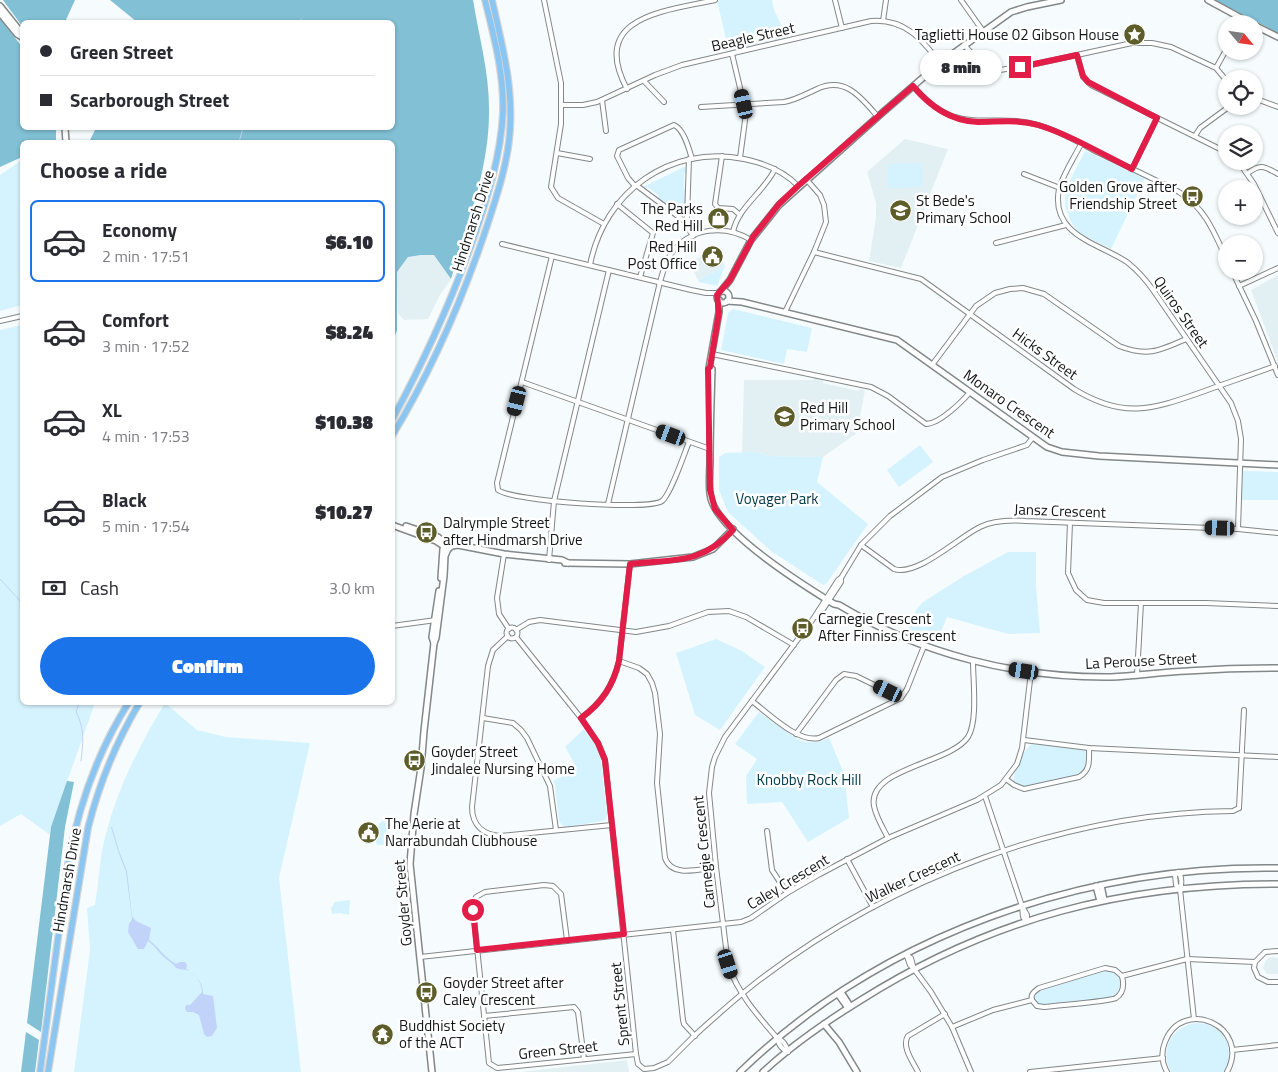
<!DOCTYPE html>
<meta charset="utf-8">
<style>
body{margin:0;font-family:"Titillium Web",sans-serif;background:#f7f7f7;color:#2b2b33;height:100vh;display:flex;flex-direction:column;font-size:19px;white-space:nowrap}
*{box-sizing:border-box;margin:0}
p{font-size:16px;color:#7c7c81}
.icon{flex:none;width:28px;height:28px;fill:none;stroke:currentColor;stroke-width:2;stroke-linecap:round;stroke-linejoin:round}
.map{position:relative;flex:1;overflow:hidden}
.side{position:absolute;left:20px;top:140px;width:375px;height:565px;display:flex;flex-direction:column;background:#fff;border-radius:8px;box-shadow:0 1px 4px #0004}
.side>*{flex:none}
.banner{position:absolute;left:20px;top:20px;width:375px;height:110px;border-radius:8px;box-shadow:0 1px 4px #0004;display:grid;align-content:center;height:110px;padding:0 20px;background:#fff}
.needle{width:32px;rotate:119deg}
.tools{position:absolute;left:1218px;top:15px;display:grid;gap:10px}
.tools a{display:grid;place-items:center;width:45px;height:45px;border-radius:50%;background:#fff;box-shadow:0 1px 4px #0004;font-size:25px}
.end{position:absolute;width:22px;height:22px;margin:-11px;border:6px solid #e11d48;background:#fff;box-shadow:0 0 0 2px #fff}
.from{border-radius:50%}
.bubble{position:absolute;height:35px;border-radius:18px;background:#fff;box-shadow:0 1px 4px #0004;font-size:16px;font-weight:800;line-height:35px;text-align:center}
.car{position:absolute;width:15px;height:30px;margin:-15px -8px;border-radius:6px;box-shadow:0 0 4px 1px #0007;background:linear-gradient(#222 24%,#8ab4d8 0 40%,#222 0 76%,#8ab4d8 0 86%,#222 0)}
.banner b{display:flex;align-items:center;gap:18px;height:48px;font-size:19px}
.banner b+b{border-top:1px solid #e1e1e2}
.banner i{width:12px;height:12px;background:#2b2b33}
ul{padding:0;list-style:none}
li{display:flex;align-items:center;gap:15px;height:82px;margin:0 10px 8px;padding:0 10px;border:2px solid transparent;border-radius:8px}
li div{flex:1}
li b{display:block;font-size:19px}
li em{font-style:normal;font-weight:800}
li.active{border-color:#1a73e8}
li>.icon{width:45px;height:45px;stroke-width:1.5}
h2{padding:0 20px;font-size:22px;line-height:60px}
.pay{display:flex;align-items:center;gap:12px;height:55px;padding:0 20px;font-size:19px}
.pay p{margin-inline-start:auto}
.primary-button{display:flex;gap:10px;margin-top:auto;padding:10px 20px}
.primary-button a{flex:1;height:58px;border-radius:30px;background:#1a73e8;color:#fff;font-size:20px;font-weight:800;line-height:58px;text-align:center}
.map>svg:first-child{display:block}
.built{fill:#e2f0f4}
.green{fill:#d5f3fe}
.forest{fill:#81c0d5}
.water{fill:#c2d3f9}
.lines{fill:none;stroke-linecap:round;stroke-linejoin:round}
.stream{stroke:#c2d3f9;stroke-width:1}
.street-casing{stroke:#828788;stroke-width:6}
.secondary-casing{stroke:#828788;stroke-width:8}
.primary-casing{stroke:#d5d5d5;stroke-width:8}
.street{stroke:#fff;stroke-width:4}
.secondary{stroke:#fff;stroke-width:5}
.primary{stroke:#8ac6f1;stroke-width:5.5}
.route{stroke:#e11d48;stroke-width:6}
.labels{text-anchor:middle;stroke-width:5;stroke-linejoin:round;paint-order:stroke}
.poi-label{font-size:15px;fill:#141617;stroke:#fff;text-anchor:start}
.street-label{font-size:15px;fill:#141617;stroke:#fff}
.park-label{font-size:15px;fill:#003948;stroke:#fff}
</style>
<div class="map">
<svg width="1278" height="1072" viewBox="0 0 1278 1072">
<rect width="100%" height="100%" fill="#f6fcfe"/>
<g class="built">
<path d="M905 139 948 149 901 268 869 261 876 218V203L867 172Z"/>
<path d="M717 249 725 266 698 280 689 262Z"/>
<path d="M421 255H435L451 279 440 295 428 319 404 320 398 313 397 272 408 257Z"/>
<path d="M1278 275V362L1251 290Z"/>
<path d="M815 378 823 380V383L858 391 860 389 865 390 857 433 823 457 768 456 757 452 742 453 744 380H812Z"/>
<path d="M1271 957 1278 958V974H1267L1263 968 1266 960Z"/>
<path d="M627 1060 629 1072H520Z"/>
</g>
<g class="green">
<path d="M722 0H772L774 10 788 38 729 51 717 1Z"/>
<path d="M1085 151 1145 178 1111 249 1079 233 1071 222 1065 206 1066 188Z"/>
<path d="M22 160V305L0 311V175Z"/>
<path d="M922 163 923 187 888 188 887 164Z"/>
<path d="M686 166 687 171 684 174V189L687 188 686 211 680 215 658 199V195L647 187 645 189 643 187Z"/>
<path d="M725 266 717 286 699 282 698 280Z"/>
<path d="M733 309 812 328 807 352 787 349 784 364 721 350 728 313Z"/>
<path d="M22 325V702L95 703 51 827 50 835 21 814 0 826V330Z"/>
<path d="M920 445 933 462 899 487 887 470Z"/>
<path d="M757 452 768 456 823 457 817 482 868 524 826 584 823 585 771 551 728 512 719 490V457L725 453Z"/>
<path d="M1243 471 1278 472V500H1241Z"/>
<path d="M1008 552H1036V585L1040 633 1008 634 947 617 937 642 908 629 916 610 923 602 964 576Z"/>
<path d="M716 639 742 651 765 667 720 730 695 715 676 653Z"/>
<path d="M165 703 197 730 226 737 310 743 279 878 301 1072H74L90 950 87 908 95 905C98 887 99 869 102 851 113 797 137 749 165 703Z"/>
<path d="M759 712 797 739C808 744 818 743 829 738L844 773 849 818 808 842 782 802 747 804 746 776 757 759 735 744Z"/>
<path d="M584 729 598 749 601 759 607 815 606 819 603 821 565 827 559 822 555 785 553 781 577 768 565 747Z"/>
<path d="M1032 744 1084 750 1088 753C1087 763 1087 769 1079 775L1025 787 1019 786 1014 782C1012 773 1024 749 1032 744Z"/>
<path d="M391 818 388 845H377L375 839 379 823H381L383 819 390 821Z"/>
<path d="M350 900 349 915 340 913 332 914 331 907 333 906 334 902Z"/>
<path d="M1105 971 1114 972C1124 979 1124 990 1114 997L1042 1005 1037 1004 1035 1000V995L1039 991Z"/>
<path d="M1195 1023C1222 1022 1238 1048 1225 1072H1171C1159 1051 1171 1027 1195 1023Z"/>
</g>
<g class="forest">
<path d="M3 0H75L65 22H22V26Z"/>
<path d="M110 0H473C479 37 490 75 489 113 489 168 467 226 451 279L434 255H421L408 257 397 272V330L393 341 392 142H89L96 128H392V22H137Z"/>
<path d="M1215 0H1278V33Z"/>
<path d="M0 18 22 47V128H56V142H22V157L0 167Z"/>
<path d="M67 781 74 782 65 827 41 1032 27 1023 51 827Z"/>
<path d="M26 1032 39 1040 35 1072H21Z"/>
</g>
<path class="water" d="M111 827H112L119 851 127 871 132 916 136 921 151 928 149 940C159 948 165 958 176 964L180 962H185L187 965 186 969C195 974 204 983 203 994L213 996 217 1028 212 1036 207 1037 204 1034 199 1015 193 1012H187L185 1009 186 1005H190L202 992C202 984 197 975 189 971 185 969 181 970 176 968 173 963 168 961 164 957 158 952 155 946 148 941L144 949H138L128 932 129 924 132 919 126 872 118 851Z"/>
<g class="lines">
<g class="stream">
<path d="M297 22 302 19"/>
<path d="M239 142 243 128"/>
<path d="M0 579 22 603"/>
<path d="M81 761C83 744 85 728 76 712L78 706 81 702"/>
</g>
<defs>
<g id="street">
<path d="M544 0 561 83V124L551 187 558 198 604 224"/>
<path d="M835 0 842 28"/>
<path d="M961 0 983 31"/>
<path d="M883 21 886 0"/>
<path d="M964 45 984 66 991 69 1000 70 1031 65 1132 43H1152L1171 47 1216 68 1226 80"/>
<path d="M732 54 746 113 740 158"/>
<path d="M1077 55 1083 77 1091 85 1226 152"/>
<path d="M1216 68 1226 50"/>
<path d="M644 81 664 102"/>
<path d="M913 86C961 142 989 108 1045 127 1063 133 1080 143 1097 152 1124 165 1152 178 1179 192 1205 208 1214 232 1226 258"/>
<path d="M627 89C588 16 666 11 715 0"/>
<path d="M1254 98 1278 107"/>
<path d="M602 100 606 131"/>
<path d="M562 105H583L597 102 655 75 682 65 871 21C904 18 922 39 940 63"/>
<path d="M701 107 784 102C796 100 806 94 817 89 845 76 861 97 878 117"/>
<path d="M1195 136 1200 128 1230 106"/>
<path d="M1081 144C1074 158 1063 174 1059 189 1050 235 1098 243 1127 262 1137 270 1146 280 1153 290L1231 403 1238 421 1241 439 1238 529"/>
<path d="M557 153 590 159"/>
<path d="M722 156 715 204 718 208 733 209 740 215"/>
<path d="M689 159 687 218 693 236"/>
<path d="M1238 161 1254 184 1278 233"/>
<path d="M1132 169 1157 118"/>
<path d="M1248 173C1261 163 1265 167 1278 174"/>
<path d="M1024 174 1060 188"/>
<path d="M636 185 683 220 693 236"/>
<path d="M635 186 628 178 617 156 619 150 674 125C684 129 689 149 692 159"/>
<path d="M617 204 653 233 640 277"/>
<path d="M733 232C738 207 764 192 775 169"/>
<path d="M996 243 1066 225"/>
<path d="M502 244 691 290 706 293H719"/>
<path d="M814 252 921 279 1074 389C1123 419 1151 410 1202 392 1226 383 1251 375 1275 366"/>
<path d="M552 256 497 483 498 490C512 501 649 511 662 501 671 494 684 454 689 442"/>
<path d="M590 265C604 192 670 144 744 159 764 163 784 171 798 186"/>
<path d="M1232 271 1256 321 1278 375"/>
<path d="M1239 286 1278 268"/>
<path d="M785 312 814 252 826 222 824 205 820 195 806 179"/>
<path d="M0 321 22 316"/>
<path d="M712 354 871 387 888 396 926 424C939 424 962 402 970 392"/>
<path d="M932 365 976 306 995 293 1010 289 1023 288 1044 294 1119 346C1148 357 1159 351 1186 339"/>
<path d="M522 382 710 449"/>
<path d="M608 504 660 282C663 272 665 262 671 254 690 227 725 224 751 240"/>
<path d="M1070 523 1068 573 1076 590 1087 600 1104 603H1206L1278 606"/>
<path d="M861 545 894 569C917 577 959 537 980 527 994 520 1011 520 1026 521L1238 529 1278 533"/>
<path d="M504 554 497 598 499 614 509 629"/>
<path d="M549 560 554 501 609 270"/>
<path d="M816 617 820 614 841 582V578L861 545 890 516 942 477 983 460 1027 445 1033 437"/>
<path d="M392 626 436 620"/>
<circle cx="512" cy="633" r="5.5"/>
<path d="M516 630 529 622 540 620 636 632 669 626 708 612 729 611 746 617 794 645"/>
<path d="M508 636 493 650 488 666 472 807C472 826 484 835 501 836L612 825"/>
<path d="M516 637 581 718 598 743 605 760 636 1054 638 1064 644 1069 654 1068 668 1062C677 1053 686 1044 695 1035 715 1017 736 998 758 981 893 878 1063 813 1233 811L1239 808"/>
<path d="M619 661 639 668 647 674 652 683 655 693 660 734 657 783 665 858C672 878 699 869 716 867"/>
<path d="M1137 675 1141 603"/>
<path d="M752 701C769 714 798 743 819 738L901 698 907 689 924 646"/>
<path d="M483 718 513 723 521 730 527 738 550 786 556 830"/>
<path d="M581 718C601 703 613 686 619 661L630 564"/>
<path d="M796 734 836 680 844 674 856 676 901 698"/>
<path d="M1024 740 1089 748 1278 757"/>
<path d="M1006 779 1014 785 1024 789 1079 777C1091 770 1089 760 1089 748"/>
<path d="M985 796 1022 906 1027 915V922"/>
<path d="M1239 808 1244 710"/>
<path d="M767 831 772 870 787 893"/>
<path d="M888 838C883 828 876 817 874 806 867 768 950 764 968 737 978 721 973 681 973 661"/>
<path d="M847 859 873 907"/>
<path d="M1180 889 1176 885 1175 875 1178 872C1182 876 1182 884 1180 889L1194 1019"/>
<path d="M1022 906 1023 917 1027 922"/>
<path d="M673 930 683 1020 684 1024 695 1036"/>
<path d="M567 940 561 894 553 886 544 885 485 892 476 897 473 909 489 1063 497 1068 636 1054"/>
<path d="M906 954 910 965 914 969 931 992 952 1027 971 1072"/>
<path d="M906 954 911 958 914 969"/>
<path d="M420 957 741 922 751 918 787 893 820 874 888 838 977 800 1001 785 1017 764 1022 748 1031 672"/>
<path d="M1255 962 1265 952 1278 951"/>
<path d="M1032 1000 1037 1006 1044 1007C1057 1005 1108 1002 1116 998 1124 993 1124 984 1122 976L1187 959 1255 962 1254 968 1258 977 1268 982H1278"/>
<path d="M1032 1000C1030 994 1035 991 1039 988L1105 968 1115 970 1122 976"/>
<path d="M484 1016 574 1007 578 1012 584 1059"/>
<path d="M952 1027 993 1010 1032 1000"/>
<path d="M778 1039C778 1045 783 1050 788 1052"/>
<path d="M1232 1050 1278 1045"/>
<path d="M788 1052C787 1046 783 1040 778 1039 758 1016 738 994 728 964L716 867 709 793 712 767 715 757 725 737 813 619 838 580 841 578"/>
<path d="M918 1072C913 1062 901 1046 908 1036L945 1014"/>
<path d="M1030 1072 1163 1058"/>
<path d="M1167 1072C1162 1063 1161 1052 1165 1042 1182 996 1252 1026 1227 1072"/>
</g>
<g id="secondary">
<path d="M1208 0 1252 24"/>
<path d="M0 6 20 31 22 37"/>
<path d="M0 13 17 34 22 37"/>
<path d="M1254 25 1278 37"/>
<path d="M65 128 66 142"/>
<path d="M721 291 730 280 751 240 779 205 882 113 940 63 1011 12 1027 7 1061 0"/>
<circle cx="723" cy="297" r="6"/>
<path d="M727 301 742 302 897 340 1047 447 1062 452 1099 456 1278 465"/>
<path d="M710 367 712 369C711 400 710 430 710 461 710 473 708 487 711 499 721 534 803 585 834 604L839 605C921 654 1015 678 1111 677 1136 676 1162 672 1187 671 1217 669 1248 668 1278 668"/>
<path d="M709 368 719 312V300"/>
<path d="M392 525 436 541 448 549 452 546 458 545 504 554 562 560 568 563"/>
<path d="M406 526 438 537 446 546"/>
<path d="M565 563 630 564 693 557 713 549 733 529"/>
<path d="M441 578 443 549 450 542 458 543"/>
<path d="M434 643 432 637 439 591"/>
<path d="M1101 885 1104 900"/>
<path d="M1096 886 1100 901"/>
<path d="M841 992 850 1006"/>
<path d="M838 994 848 1008"/>
<path d="M824 1024 839 1042 857 1072"/>
<path d="M432 1072 410 864 414 814 421 768 424 731 434 643 436 638 444 576 445 556 448 549"/>
<path d="M740 1072C881 935 1083 865 1278 868"/>
<path d="M763 1072C792 1045 827 1021 861 1000 991 918 1124 884 1278 884"/>
</g>
<g id="primary">
<path d="M392 420C424 361 452 300 474 237 488 196 501 155 503 112 504 73 494 37 485 0"/>
<path d="M392 436C432 370 463 298 487 226 497 195 508 163 510 130 513 84 502 45 492 0"/>
<path d="M40 1072 68 864C78 807 98 751 129 702"/>
<path d="M48 1072 88 828C99 784 116 742 140 702"/>
</g>
</defs>
<use href="#street" class="street-casing"/>
<use href="#secondary" class="secondary-casing"/>
<use href="#primary" class="primary-casing"/>
<use href="#street" class="street"/>
<use href="#secondary" class="secondary"/>
<use href="#primary" class="primary"/>
</g>
<g class="lines">
<path class="route" d="M473 910 477 950 624 934 605 760 598 743 581 718C602 703 613 686 619 661L630 564C674 559 701 565 733 530L715 509 710 490 708 369 710 367 719 312 717 295 730 280 753 237 779 204 798 186 913 86C930 106 950 121 978 122 999 122 1018 119 1038 125 1068 134 1104 155 1132 169L1157 118 1088 82 1083 76 1077 55 1020 67"/>
</g>
<defs>
<symbol id="sight-disc" viewBox="-11 -11 22 22"><circle r="9.5" fill="#5d5d2a" stroke="#fff"/><path d="M0-6L1.8-2.2L6-1.7L2.9 1.2L3.7 5.4L0 3.3L-3.7 5.4L-2.9 1.2L-6-1.7L-1.8-2.2Z" fill="#fff"/></symbol>
<symbol id="bus-disc" viewBox="-11 -11 22 22"><circle r="9.5" fill="#5d5d2a" stroke="#fff"/><path d="M-5-6H5V4H4V6H2V4H-2V6H-4V4H-5ZM-3.5-4V0h7V-4ZM-3.5 1.2v1.5H-2V1.2ZM2 1.2v1.5H3.5V1.2Z" fill="#fff"/></symbol>
<symbol id="school-disc" viewBox="-11 -11 22 22"><circle r="9.5" fill="#5d5d2a" stroke="#fff"/><path d="M0-5L7-2L0 1L-7-2ZM-4 1L0 2.5L4 1V4Q0 6-4 4Z" fill="#fff"/></symbol>
<symbol id="shop-disc" viewBox="-11 -11 22 22"><circle r="9.5" fill="#5d5d2a" stroke="#fff"/><path d="M-5-2.5h2.3a2.7 3.5 0 0 1 5.4 0H5L5.5 6h-11ZM-1.5-2.5h3a1.5 2.3 0 0 0-3 0Z" fill="#fff"/></symbol>
<symbol id="civic-disc" viewBox="-11 -11 22 22"><circle r="9.5" fill="#5d5d2a" stroke="#fff"/><path d="M-.6-6.5H3V-4.5H.6V-3L4-1V1h2V6H-6V1h2V-1L-.6-3ZM-1.2 2.5V6h2.4V2.5Z" fill="#fff"/></symbol>
<symbol id="temple-disc" viewBox="-11 -11 22 22"><circle r="9.5" fill="#5d5d2a" stroke="#fff"/><path d="M0-6L5-2H3V0L6.5 2.5H4V6H1.5V3h-3V6H-4V2.5H-6.5L-3 0V-2H-5Z" fill="#fff"/></symbol>
</defs>
<g fill-rule="evenodd">
<use href="#sight-disc" x="1122" y="22" width="25" height="25"/>
<use href="#bus-disc" x="1180" y="184" width="25" height="25"/>
<use href="#school-disc" x="888" y="198" width="25" height="25"/>
<use href="#shop-disc" x="706" y="206" width="25" height="25"/>
<use href="#civic-disc" x="700" y="244" width="25" height="25"/>
<use href="#school-disc" x="772" y="404" width="25" height="25"/>
<use href="#bus-disc" x="414" y="520" width="25" height="25"/>
<use href="#bus-disc" x="790" y="616" width="25" height="25"/>
<use href="#bus-disc" x="402" y="748" width="25" height="25"/>
<use href="#civic-disc" x="356" y="820" width="25" height="25"/>
<use href="#bus-disc" x="414" y="980" width="25" height="25"/>
<use href="#temple-disc" x="370" y="1022" width="25" height="25"/>
</g>
<g class="labels">
<g class="poi-label">
<text x="1119" y="40" text-anchor="end">Taglietti House 02 Gibson House</text>
<text x="1177" y="192" text-anchor="end">Golden Grove after<tspan x="1177" dy="17">Friendship Street</tspan></text>
<text x="916" y="206">St Bede's<tspan x="916" dy="17">Primary School</tspan></text>
<text x="703" y="214" text-anchor="end">The Parks<tspan x="703" dy="17">Red Hill</tspan></text>
<text x="697" y="252" text-anchor="end">Red Hill<tspan x="697" dy="17">Post Office</tspan></text>
<text x="800" y="413">Red Hill<tspan x="800" dy="17">Primary School</tspan></text>
<text x="443" y="528">Dalrymple Street<tspan x="443" dy="17">after Hindmarsh Drive</tspan></text>
<text x="818" y="624">Carnegie Crescent<tspan x="818" dy="17">After Finniss Crescent</tspan></text>
<text x="431" y="757">Goyder Street<tspan x="431" dy="17">Jindalee Nursing Home</tspan></text>
<text x="385" y="829">The Aerie at<tspan x="385" dy="17">Narrabundah Clubhouse</tspan></text>
<text x="443" y="988">Goyder Street after<tspan x="443" dy="17">Caley Crescent</tspan></text>
<text x="399" y="1031">Buddhist Society<tspan x="399" dy="17">of the ACT</tspan></text>
</g>
<g class="street-label">
<text transform="translate(753 37) rotate(-13)" y="5">Beagle Street</text>
<text transform="translate(473 221) rotate(-72)" y="5">Hindmarsh Drive</text>
<text transform="translate(1181 312) rotate(55)" y="5">Quiros Street</text>
<text transform="translate(1045 354) rotate(36)" y="5">Hicks Street</text>
<text transform="translate(1009 404) rotate(35)" y="5">Monaro Crescent</text>
<text transform="translate(1060 511) rotate(2)" y="5">Jansz Crescent</text>
<text transform="translate(1141 661) rotate(-3)" y="5">La Perouse Street</text>
<text transform="translate(704 852) rotate(-96)" y="5">Carnegie Crescent</text>
<text transform="translate(913 877) rotate(-25)" y="5">Walker Crescent</text>
<text transform="translate(67 880) rotate(-80)" y="5">Hindmarsh Drive</text>
<text transform="translate(788 882) rotate(-31)" y="5">Caley Crescent</text>
<text transform="translate(403 903) rotate(-95)" y="5">Goyder Street</text>
<text transform="translate(620 1004) rotate(-96)" y="5">Sprent Street</text>
<text transform="translate(558 1050) rotate(-6)" y="5">Green Street</text>
</g>
<g class="park-label">
<text x="777" y="504">Voyager Park</text>
<text x="809" y="785">Knobby Rock Hill</text>
</g>
</g>
</svg>
<div class="tools">
<a><svg class="needle" viewBox="-14 -14 28 28"><path d="M0-13l5 13h-10z" fill="#e53935"/><path d="M0 13l5-13h-10z" fill="#7c7c81"/></svg></a>
<a><svg class="icon" aria-label="locate" viewBox="0 0 24 24"><circle cx="12" cy="12" r="6"/><path d="M12 2v4M12 18v4M2 12h4M18 12h4"/></svg></a>
<a><svg class="icon" aria-label="layers" viewBox="0 0 24 24"><path d="M12 4l9 5-9 5-9-5zM3 14l9 5 9-5"/></svg></a>
<a>+</a>
<a>−</a>
</div>
<i class="end from" style="left:473px;top:910px"></i>
<i class="end" style="left:1020px;top:67px"></i>
<div class="bubble" style="left:920px;top:50px;width:82px">8 min</div>
<i class="car" style="left:744px;top:104px;rotate:347deg"></i>
<i class="car" style="left:517px;top:401px;rotate:194deg"></i>
<i class="car" style="left:671px;top:435px;rotate:290deg"></i>
<i class="car" style="left:1220px;top:528px;rotate:272deg"></i>
<i class="car" style="left:1024px;top:671px;rotate:279deg"></i>
<i class="car" style="left:888px;top:691px;rotate:296deg"></i>
<i class="car" style="left:728px;top:964px;rotate:162deg"></i>
<div class="banner">
<b><i class="from"></i>Green Street</b>
<b><i></i>Scarborough Street</b>
</div>
<section class="side">
<h2>Choose a ride</h2>
<ul>
<li class="active"><svg class="icon" aria-label="car" viewBox="0 0 24 24"><path d="M5 17H2v-5l4-1 3-4h7l3 4 3 1v5h-3M9 17h6M6 11h13"/><circle cx="7" cy="17" r="2"/><circle cx="17" cy="17" r="2"/></svg><div><b>Economy</b><p>2 min · 17:51</p></div><em>$6.10</em></li>
<li><svg class="icon" aria-label="car" viewBox="0 0 24 24"><path d="M5 17H2v-5l4-1 3-4h7l3 4 3 1v5h-3M9 17h6M6 11h13"/><circle cx="7" cy="17" r="2"/><circle cx="17" cy="17" r="2"/></svg><div><b>Comfort</b><p>3 min · 17:52</p></div><em>$8.24</em></li>
<li><svg class="icon" aria-label="car" viewBox="0 0 24 24"><path d="M5 17H2v-5l4-1 3-4h7l3 4 3 1v5h-3M9 17h6M6 11h13"/><circle cx="7" cy="17" r="2"/><circle cx="17" cy="17" r="2"/></svg><div><b>XL</b><p>4 min · 17:53</p></div><em>$10.38</em></li>
<li><svg class="icon" aria-label="car" viewBox="0 0 24 24"><path d="M5 17H2v-5l4-1 3-4h7l3 4 3 1v5h-3M9 17h6M6 11h13"/><circle cx="7" cy="17" r="2"/><circle cx="17" cy="17" r="2"/></svg><div><b>Black</b><p>5 min · 17:54</p></div><em>$10.27</em></li>
</ul>
<div class="pay"><svg class="icon" aria-label="cash" viewBox="0 0 24 24"><path d="M3 7h18v10H3z"/><circle cx="12" cy="12" r="2"/></svg>Cash<p>3.0 km</p></div>
<div class="primary-button"><a>Confirm</a></div>
</section>
</div>
